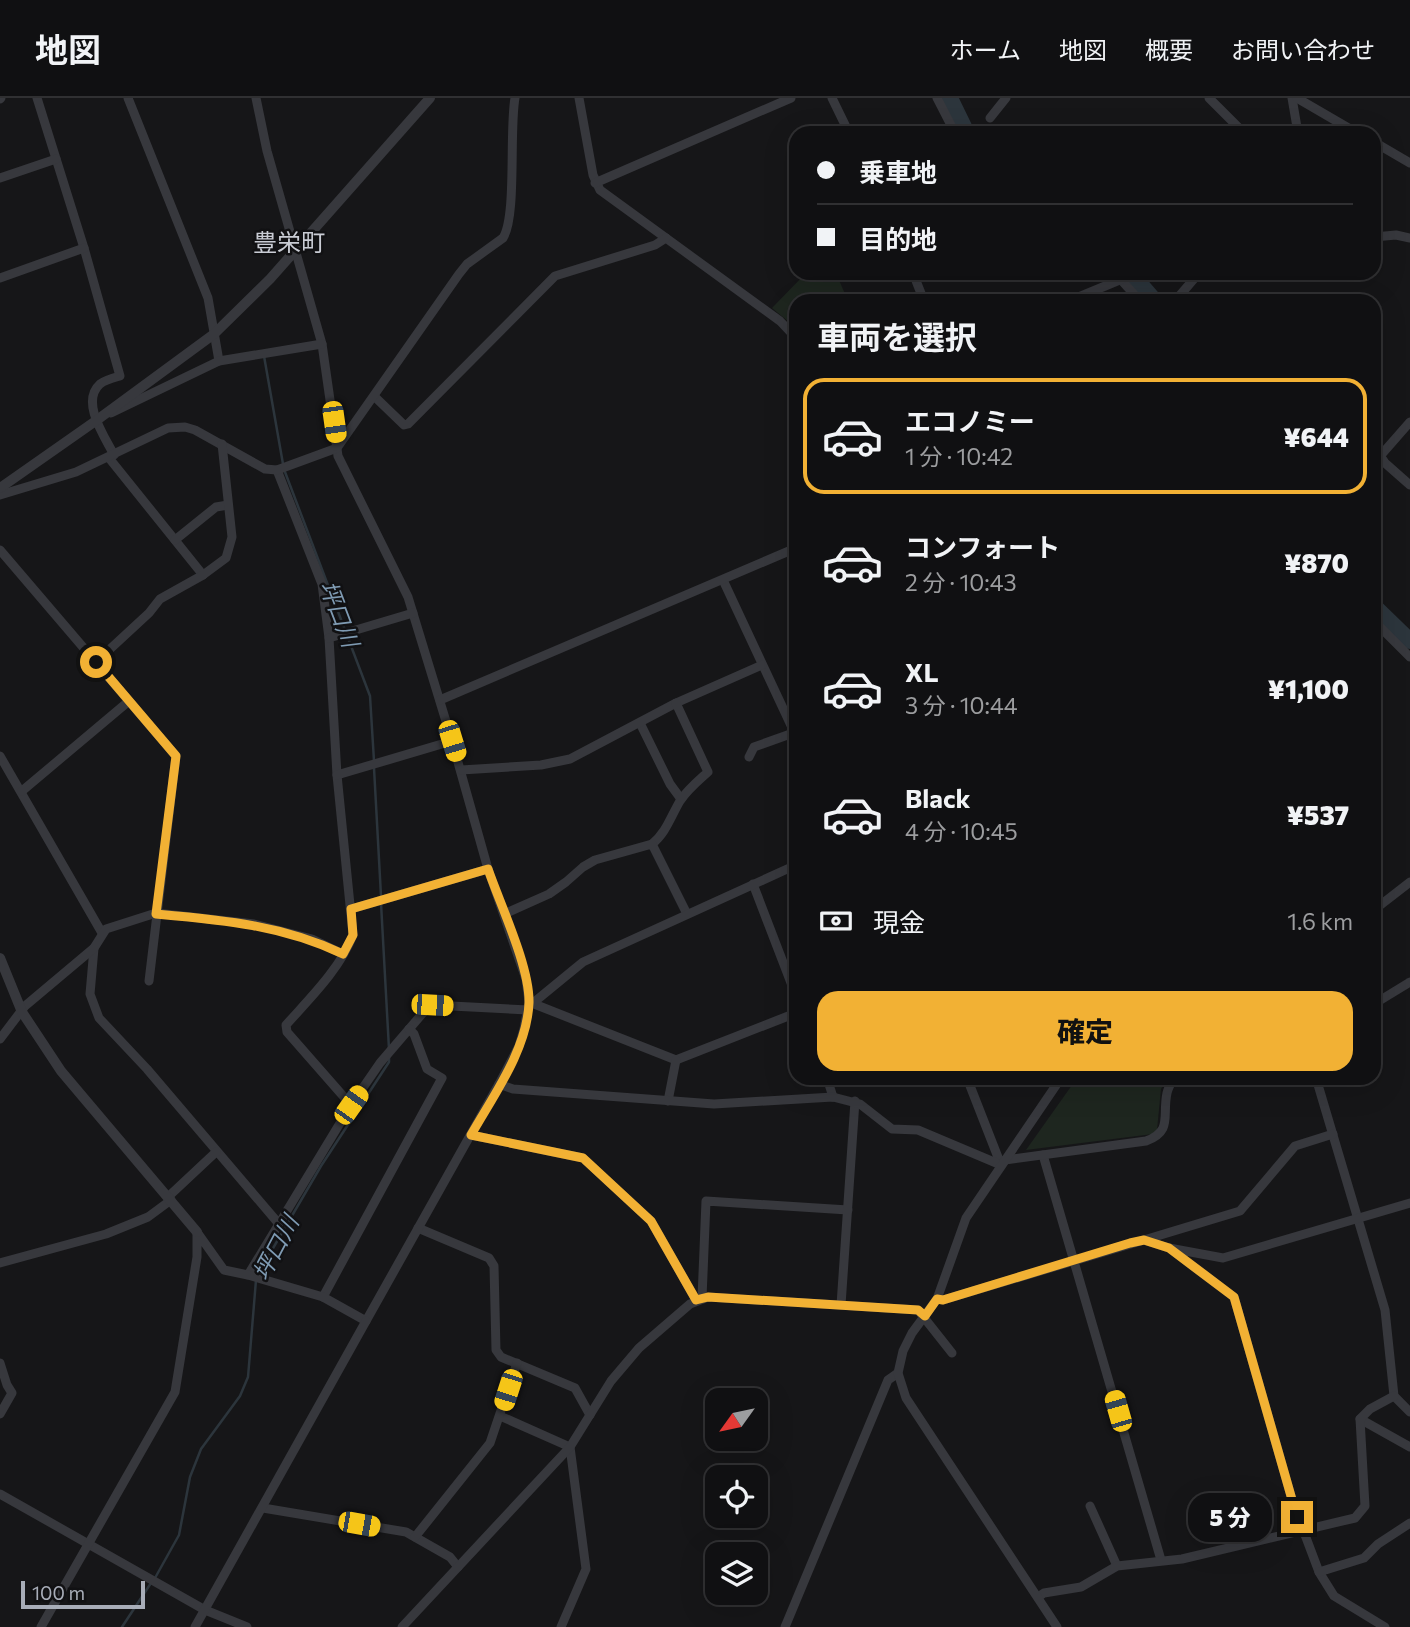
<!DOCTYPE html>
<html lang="ja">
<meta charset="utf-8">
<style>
body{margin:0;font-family:Commissioner,"Noto Sans JP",sans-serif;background:#1e1e20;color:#f1f3f6;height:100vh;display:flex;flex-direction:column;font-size:26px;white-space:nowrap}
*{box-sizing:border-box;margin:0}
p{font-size:23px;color:#9c9d9f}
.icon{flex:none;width:38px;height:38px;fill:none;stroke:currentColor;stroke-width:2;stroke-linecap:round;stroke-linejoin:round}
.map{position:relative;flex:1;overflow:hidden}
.panel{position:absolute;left:789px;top:196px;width:592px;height:791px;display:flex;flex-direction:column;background:#101012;border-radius:21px;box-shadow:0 7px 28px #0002,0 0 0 2px #303032}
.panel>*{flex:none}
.top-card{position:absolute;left:789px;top:28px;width:592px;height:154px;border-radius:21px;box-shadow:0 7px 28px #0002,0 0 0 2px #303032;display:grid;align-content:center;height:154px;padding:0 28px;background:#101012}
.needle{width:46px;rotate:237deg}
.tools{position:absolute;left:705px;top:1290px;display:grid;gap:14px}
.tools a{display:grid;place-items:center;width:63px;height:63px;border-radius:14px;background:#101012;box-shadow:0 7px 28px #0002,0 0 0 2px #303032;font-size:35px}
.scale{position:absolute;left:21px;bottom:18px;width:124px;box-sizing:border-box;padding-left:7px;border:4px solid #a8adb8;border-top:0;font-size:19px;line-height:24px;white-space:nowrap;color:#a8adb8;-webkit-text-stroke:5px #111113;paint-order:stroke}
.end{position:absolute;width:32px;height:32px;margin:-16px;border:9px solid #f2b134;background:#111;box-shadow:0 0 0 4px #111}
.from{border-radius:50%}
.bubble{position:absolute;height:49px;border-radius:21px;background:#101012;box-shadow:0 7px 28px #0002,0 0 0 2px #303032;font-size:23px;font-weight:800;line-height:49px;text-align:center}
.car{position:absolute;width:21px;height:42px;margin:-21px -10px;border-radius:9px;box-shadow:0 0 5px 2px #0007;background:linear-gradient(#f5c518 24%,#345 0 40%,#f5c518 0 76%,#345 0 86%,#f5c518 0)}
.top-card b{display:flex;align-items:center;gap:24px;height:66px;font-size:26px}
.top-card b+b{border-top:2px solid #303032}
.top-card i{width:18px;height:18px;background:#f1f3f6}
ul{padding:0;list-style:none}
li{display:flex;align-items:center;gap:21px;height:116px;margin:0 14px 10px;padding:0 14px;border:4px solid transparent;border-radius:21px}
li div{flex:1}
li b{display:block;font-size:26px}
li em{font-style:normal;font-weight:800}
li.selected{border-color:#f2b134}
li>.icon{width:63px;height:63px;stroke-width:1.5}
h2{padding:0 28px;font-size:32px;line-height:84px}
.pay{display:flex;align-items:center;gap:18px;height:77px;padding:0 28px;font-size:26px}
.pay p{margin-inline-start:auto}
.cta{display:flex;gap:14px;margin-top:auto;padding:14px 28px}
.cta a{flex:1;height:80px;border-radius:21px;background:#f2b134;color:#111;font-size:28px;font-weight:800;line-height:80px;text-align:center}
header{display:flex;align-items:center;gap:42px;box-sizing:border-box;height:98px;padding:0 35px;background:#101012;border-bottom:2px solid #303032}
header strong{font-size:33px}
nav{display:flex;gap:38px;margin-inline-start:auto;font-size:24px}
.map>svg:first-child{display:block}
.green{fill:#1e261f}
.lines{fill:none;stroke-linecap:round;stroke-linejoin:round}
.stream{stroke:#2c353c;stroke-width:2.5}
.river{stroke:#2c353c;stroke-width:16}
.minor{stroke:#37383d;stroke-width:9}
.tertiary{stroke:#37383d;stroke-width:10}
.route{stroke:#f2b134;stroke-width:9}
.labels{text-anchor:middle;stroke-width:5;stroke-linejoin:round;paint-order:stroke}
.water-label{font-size:23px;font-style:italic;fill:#7f9bb3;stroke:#111113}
.quarter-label{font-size:24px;fill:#c9ccd4;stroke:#111113}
</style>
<header>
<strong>地図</strong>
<nav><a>ホーム</a><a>地図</a><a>概要</a><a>お問い合わせ</a></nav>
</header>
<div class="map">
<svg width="1410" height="1529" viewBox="0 0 1410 1529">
<rect width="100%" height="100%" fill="#161618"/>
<g class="green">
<path d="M806 175H836L848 203H796L795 229 772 210Z"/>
<path d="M1077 980H1167L1161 991 1157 1032 1153 1036 1026 1052Z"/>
</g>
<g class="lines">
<g class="stream">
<path d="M264 258 283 366"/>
<path d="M285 374 370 598 374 663"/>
<path d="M374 670 381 798"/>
<path d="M381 805 389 951"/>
<path d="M258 1176 321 1068 389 964V957"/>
<path d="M155 1480 179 1437 190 1379 201 1351 240 1298 248 1279 256 1182"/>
<path d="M122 1529 151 1485"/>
</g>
<g class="river">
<path d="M950 0 967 35"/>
<path d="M1131 175 1155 203"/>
<path d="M1374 508 1410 543"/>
</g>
<g class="minor">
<path d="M37 0 84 150 120 278C113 280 105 282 100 286 80 304 105 339 114 357"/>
<path d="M128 0 208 200 219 263"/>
<path d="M256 0 267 53 322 246 338 358 408 499 452 643 488 771 526 881 529 904 524 931 519 948 499 986"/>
<path d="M579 0 593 77 600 92 780 223 796 240"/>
<path d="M832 0 849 35"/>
<path d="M937 0 955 35"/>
<path d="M1209 0 1244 35"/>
<path d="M1292 0 1298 35"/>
<path d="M1297 0 1357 35"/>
<path d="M0 1 1 0"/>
<path d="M990 20 1006 0"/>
<path d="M1374 44 1410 65"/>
<path d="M0 80 56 61"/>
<path d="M595 85 791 0"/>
<path d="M1374 139 1396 137 1410 140"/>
<path d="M913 175 924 203"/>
<path d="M1115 175 1140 203"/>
<path d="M0 180 84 150"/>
<path d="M1069 203 1122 181"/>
<path d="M1175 203 1199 175"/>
<path d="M375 299 404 327 408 326 555 178 655 147 666 140"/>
<path d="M111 315 219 263 322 246"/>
<path d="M1374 348 1385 365 1410 387"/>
<path d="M109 360 203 477"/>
<path d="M1374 365 1410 324"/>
<path d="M277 372 322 486 329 540 337 677 353 837C340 871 310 900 286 927L287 934 351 1007"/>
<path d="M0 397 76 374 168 330 185 329 195 332 265 371 277 372 337 350 459 176 467 166 503 140C517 118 509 33 515 0"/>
<path d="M175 442 216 409 228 407"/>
<path d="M0 452 176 658 149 883"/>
<path d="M723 482 796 638"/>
<path d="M1374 523 1410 559"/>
<path d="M329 540 413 515"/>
<path d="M96 564 149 515 160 501 203 477 226 460 232 439 222 346"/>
<path d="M440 602 796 450"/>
<path d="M640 625 670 686 681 701"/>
<path d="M0 658 102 835"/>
<path d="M749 659 754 649 796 634"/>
<path d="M461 672 541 667 570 661 676 605 762 567"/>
<path d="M337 677 452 643"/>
<path d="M22 693 129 603"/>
<path d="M652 746C666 735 671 718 680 703 688 691 698 683 708 674L676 605"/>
<path d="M753 786 796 898"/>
<path d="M351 811 488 771"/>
<path d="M1374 812 1410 784"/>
<path d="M504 816 549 796 566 784 583 769 595 762 652 746 687 816"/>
<path d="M94 850 90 896 99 920 147 971 279 1126"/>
<path d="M529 904 676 962 796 915"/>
<path d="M533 905 583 864 796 767"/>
<path d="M1374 906 1410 884"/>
<path d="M0 941 25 908 94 850 106 831 156 815 254 826 312 841 343 856"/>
<path d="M827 980 833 999"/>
<path d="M967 980 1001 1067"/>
<path d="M1316 980 1385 1212 1394 1298 1410 1314"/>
<path d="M668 1003 676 962"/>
<path d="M471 1037 583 1060 651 1123 696 1202"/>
<path d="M1043 1057 1161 1462"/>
<path d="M1005 1062 1146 1043C1173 1033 1162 1018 1167 995 1168 990 1171 985 1174 980"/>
<path d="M169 1098 216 1054"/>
<path d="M418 1130 489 1160 494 1168 496 1252 501 1259 575 1290 590 1317"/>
<path d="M1144 1142 1240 1113 1295 1048 1333 1036"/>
<path d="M1169 1150 1234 1199 1293 1405 1319 1474 1334 1498 1385 1529"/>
<path d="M0 1165 106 1136 148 1119 171 1102"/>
<path d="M248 1177 351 1007 380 965 428 909 432 907 528 912"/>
<path d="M323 1199 442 980 427 971 414 936 409 931"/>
<path d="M702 1200 706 1103 848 1112"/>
<path d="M937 1201 943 1202 1144 1142 1169 1150 1223 1160 1410 1105"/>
<path d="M841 1207 855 1003"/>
<path d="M0 1265 7 1287 12 1295 0 1316"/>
<path d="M500 1318 570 1349 586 1471 561 1529"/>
<path d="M1360 1321 1410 1349"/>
<path d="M0 1396 205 1512 247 1529"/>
<path d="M1090 1408 1117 1468"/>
<path d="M263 1410 406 1434 450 1459 458 1469"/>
<path d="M415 1439 490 1345 517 1265"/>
<path d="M1319 1474 1364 1460 1378 1446 1410 1425"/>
<path d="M1038 1499 1044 1495 1081 1489 1117 1468 1182 1461 1355 1420 1365 1408 1360 1321 1370 1311 1394 1298"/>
<path d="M41 1529 175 1294 197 1159V1134L224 1172 248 1177 323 1199 366 1223 499 986 513 991 714 1006 833 999 860 1006 892 1031 918 1032 1001 1067"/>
<path d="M195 1529 366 1223"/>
<path d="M402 1529 570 1349 611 1283 639 1250 690 1206 708 1199 918 1212 952 1255"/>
<path d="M785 1529 888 1282 898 1275"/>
<path d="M1057 1529 906 1300 898 1275 903 1253 912 1235 937 1201 966 1120 1061 980"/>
</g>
<g class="tertiary">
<path d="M0 390 97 322 214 236 270 181 430 0"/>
<path d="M0 860 22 914 61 973 197 1134"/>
</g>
</g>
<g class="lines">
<path class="route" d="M96 564 176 658 156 816C223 822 282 827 343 856L353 837 351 811 488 771C500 806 530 869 529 905 527 952 493 998 471 1037L583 1060 651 1123 696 1202 708 1199 918 1212 925 1218 937 1201 943 1202 1130 1145 1144 1142 1169 1150 1234 1199 1297 1419"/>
</g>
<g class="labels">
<g class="water-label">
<text transform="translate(339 516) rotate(69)" y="8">坪口川</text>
<text transform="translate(276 1150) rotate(-62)" y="8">坪口川</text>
</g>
<g class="quarter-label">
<text x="289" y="153">豊栄町</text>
</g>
</g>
</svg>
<div class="tools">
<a><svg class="needle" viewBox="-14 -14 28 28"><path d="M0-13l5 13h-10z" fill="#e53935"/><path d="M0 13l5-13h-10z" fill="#9c9d9f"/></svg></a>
<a><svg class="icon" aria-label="locate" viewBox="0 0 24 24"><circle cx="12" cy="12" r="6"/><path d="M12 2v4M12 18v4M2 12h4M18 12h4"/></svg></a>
<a><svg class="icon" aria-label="layers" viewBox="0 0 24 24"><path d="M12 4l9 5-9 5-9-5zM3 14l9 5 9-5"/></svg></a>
</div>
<div class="scale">100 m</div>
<i class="end from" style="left:96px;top:564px"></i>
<i class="end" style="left:1297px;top:1419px"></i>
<div class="bubble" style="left:1188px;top:1395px;width:84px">5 分</div>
<i class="car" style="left:334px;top:324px;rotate:172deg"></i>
<i class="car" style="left:452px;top:643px;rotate:163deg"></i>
<i class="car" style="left:432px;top:907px;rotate:93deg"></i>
<i class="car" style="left:351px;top:1007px;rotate:35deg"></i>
<i class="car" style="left:508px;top:1292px;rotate:198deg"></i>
<i class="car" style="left:1118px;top:1313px;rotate:344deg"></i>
<i class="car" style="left:359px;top:1426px;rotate:100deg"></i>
<div class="top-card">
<b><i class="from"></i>乗車地</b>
<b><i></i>目的地</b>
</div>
<section class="panel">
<h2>車両を選択</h2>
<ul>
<li class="selected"><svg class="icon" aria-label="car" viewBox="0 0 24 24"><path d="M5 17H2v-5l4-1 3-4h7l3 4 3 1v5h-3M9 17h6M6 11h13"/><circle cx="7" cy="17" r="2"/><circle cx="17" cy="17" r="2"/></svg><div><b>エコノミー</b><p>1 分 · 10:42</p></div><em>¥644</em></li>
<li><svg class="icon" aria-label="car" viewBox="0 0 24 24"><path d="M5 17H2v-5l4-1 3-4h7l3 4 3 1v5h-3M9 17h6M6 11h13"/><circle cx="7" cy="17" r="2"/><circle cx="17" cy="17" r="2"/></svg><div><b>コンフォート</b><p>2 分 · 10:43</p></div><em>¥870</em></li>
<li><svg class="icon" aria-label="car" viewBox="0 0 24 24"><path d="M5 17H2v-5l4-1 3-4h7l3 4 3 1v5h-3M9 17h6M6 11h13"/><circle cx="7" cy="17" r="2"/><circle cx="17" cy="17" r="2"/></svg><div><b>XL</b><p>3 分 · 10:44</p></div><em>¥1,100</em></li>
<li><svg class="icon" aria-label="car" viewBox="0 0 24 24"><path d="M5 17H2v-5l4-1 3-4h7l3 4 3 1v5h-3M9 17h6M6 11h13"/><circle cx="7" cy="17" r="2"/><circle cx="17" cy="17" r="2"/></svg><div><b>Black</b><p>4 分 · 10:45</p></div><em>¥537</em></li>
</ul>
<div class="pay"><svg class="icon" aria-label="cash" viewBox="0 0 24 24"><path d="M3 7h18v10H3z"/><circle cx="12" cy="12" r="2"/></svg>現金<p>1.6 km</p></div>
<div class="cta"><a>確定</a></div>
</section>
</div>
